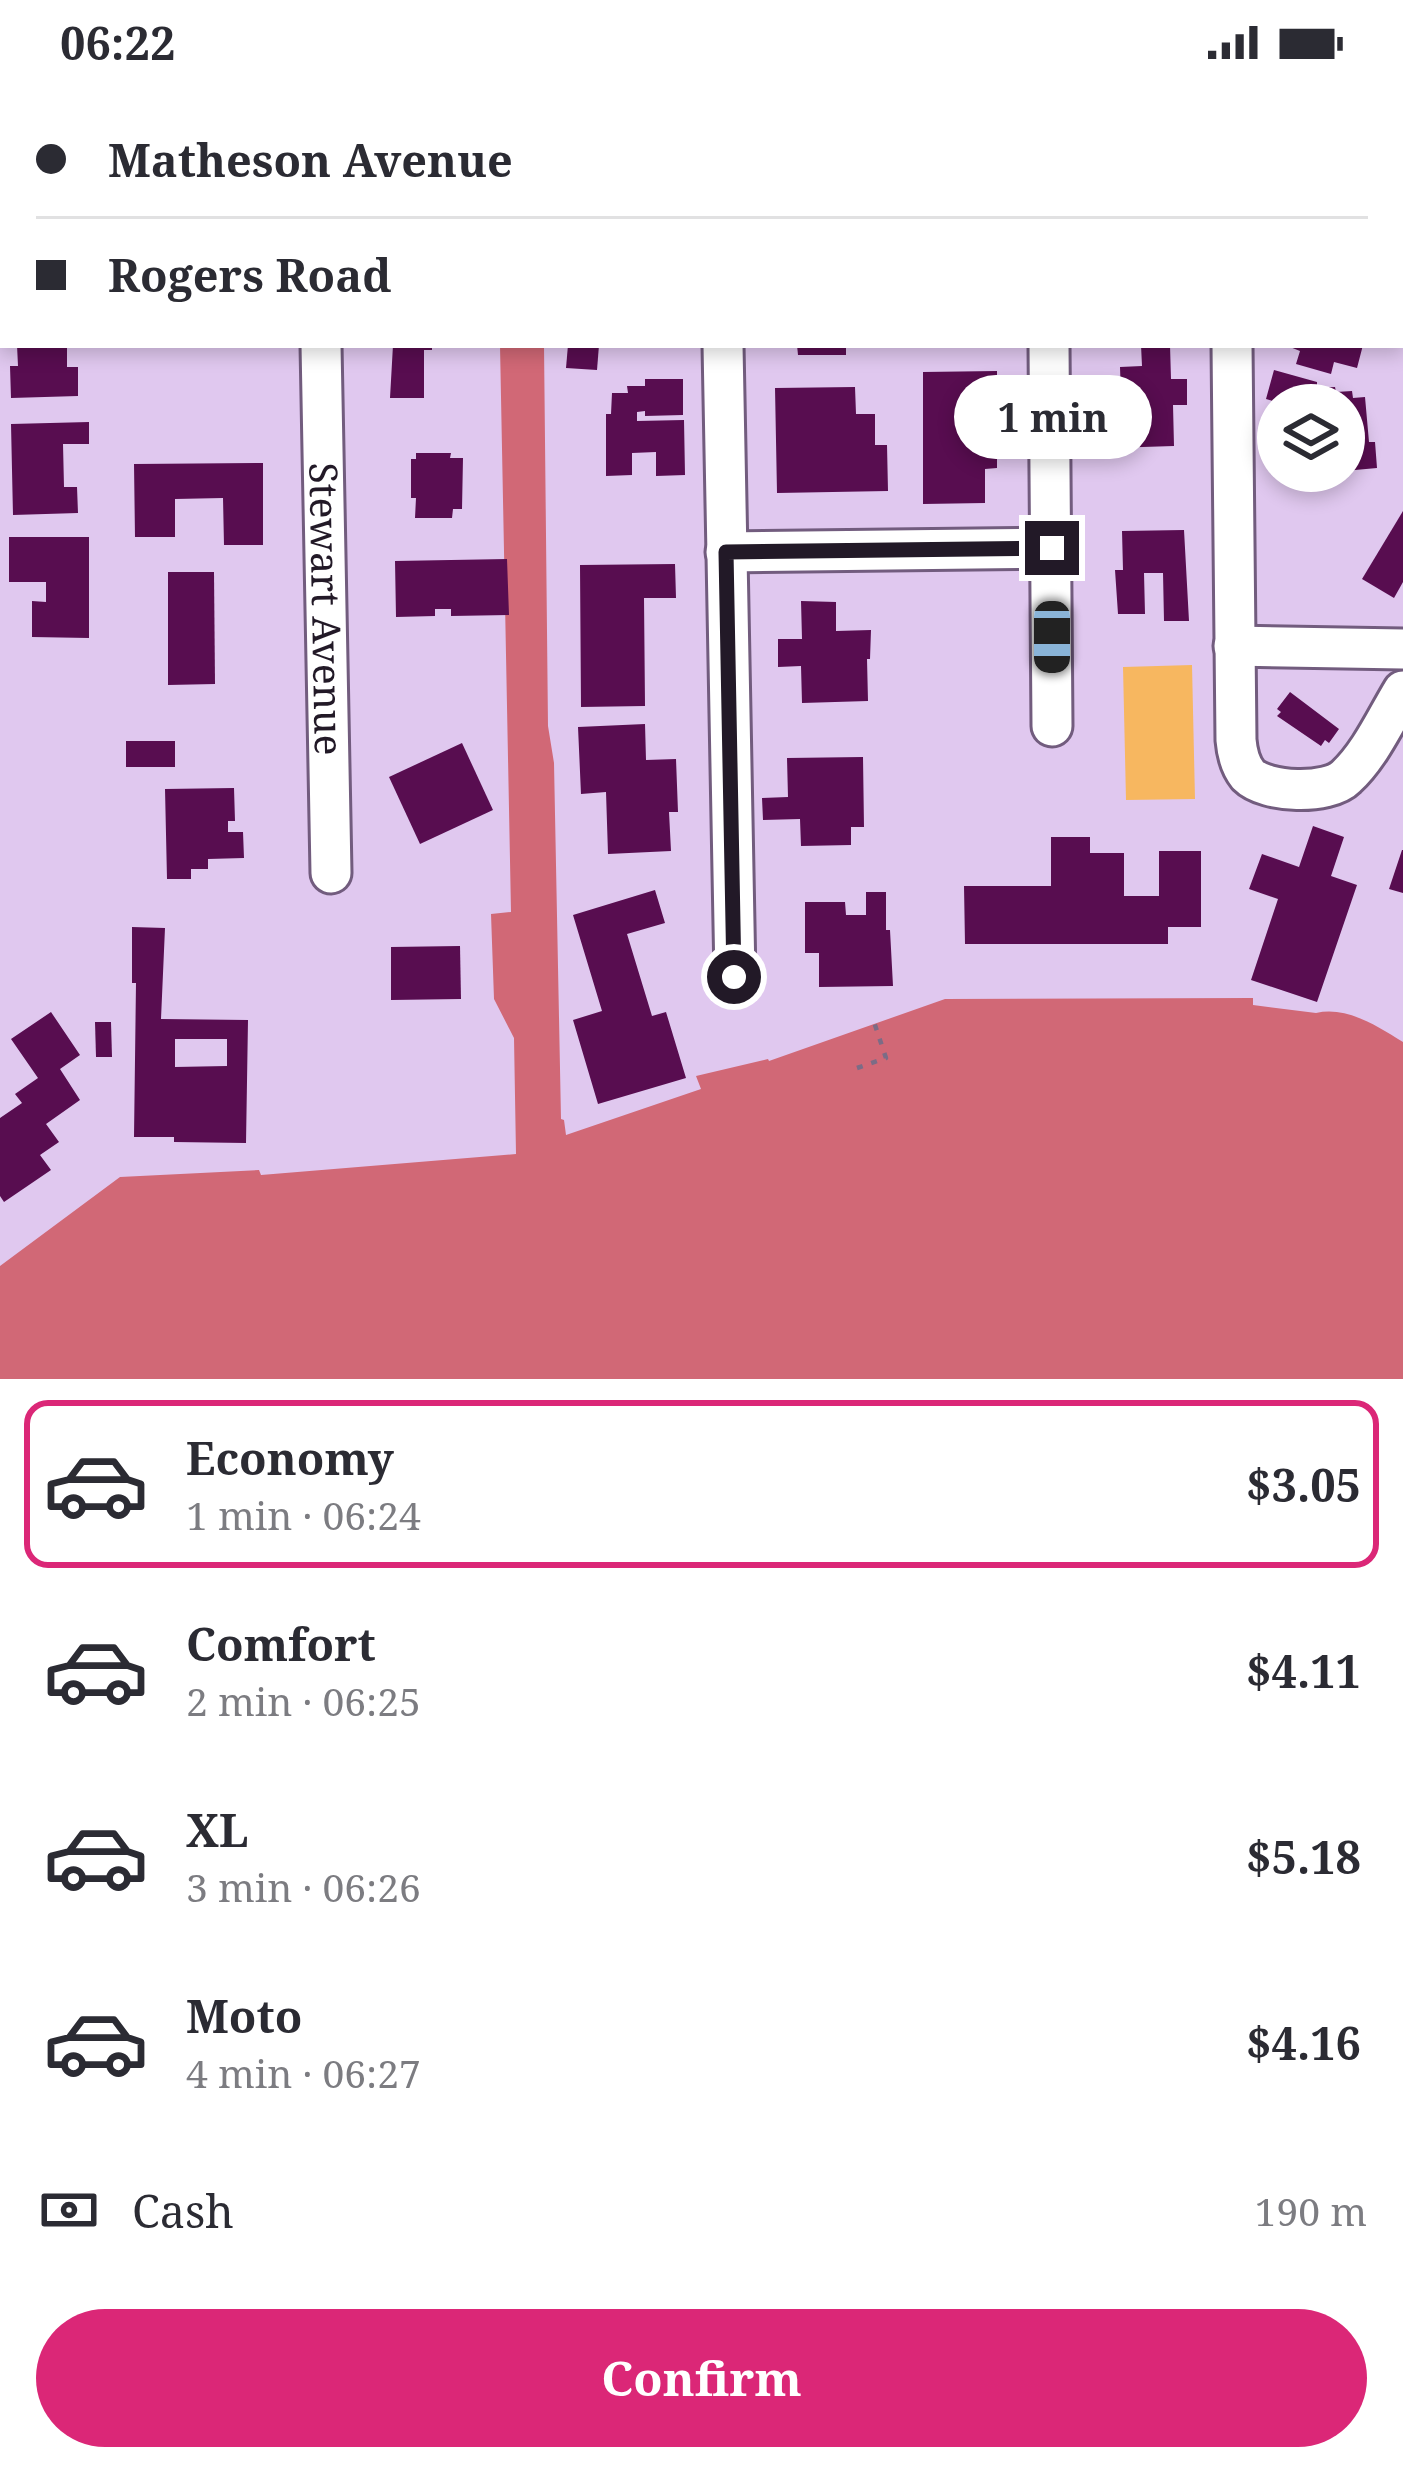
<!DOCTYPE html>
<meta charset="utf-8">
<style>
body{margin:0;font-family:"Noto Serif",serif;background:#f2f2f3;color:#2b2b33;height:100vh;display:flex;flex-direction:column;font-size:45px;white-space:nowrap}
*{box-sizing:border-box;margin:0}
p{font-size:39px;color:#7c7c81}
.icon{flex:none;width:66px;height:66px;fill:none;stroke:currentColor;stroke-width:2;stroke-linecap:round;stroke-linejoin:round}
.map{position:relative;height:1295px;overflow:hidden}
.sheet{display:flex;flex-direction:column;background:#fff;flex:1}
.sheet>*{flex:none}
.hud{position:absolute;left:0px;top:0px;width:1404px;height:264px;box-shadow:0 6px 18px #0003;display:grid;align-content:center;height:264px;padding:0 36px;background:#fff}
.fabs{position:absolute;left:1257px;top:300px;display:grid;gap:24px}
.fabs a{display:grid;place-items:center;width:108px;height:108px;border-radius:50%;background:#fff;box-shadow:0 6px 18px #0003;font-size:60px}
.end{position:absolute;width:54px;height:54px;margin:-27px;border:15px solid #221927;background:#fff;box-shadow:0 0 0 6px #fff}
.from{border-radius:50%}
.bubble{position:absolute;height:84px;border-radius:42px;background:#fff;box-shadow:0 6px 18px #0003;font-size:39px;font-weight:700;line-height:84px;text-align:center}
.car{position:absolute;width:36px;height:72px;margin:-36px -18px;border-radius:15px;box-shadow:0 0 9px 3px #0007;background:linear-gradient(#222 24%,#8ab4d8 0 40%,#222 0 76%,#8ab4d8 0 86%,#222 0)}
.hud b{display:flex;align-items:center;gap:42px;height:114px;font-size:45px}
.hud b+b{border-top:3px solid #e1e1e2}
.hud i{width:30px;height:30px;background:#2b2b33}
ul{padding:21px 0 0;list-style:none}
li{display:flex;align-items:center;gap:36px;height:168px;margin:0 24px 18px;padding:0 12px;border:6px solid transparent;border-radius:24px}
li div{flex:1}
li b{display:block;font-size:45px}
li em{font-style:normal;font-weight:700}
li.active{border-color:#db2777}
li>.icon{width:108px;height:108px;stroke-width:1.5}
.pay{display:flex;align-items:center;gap:30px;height:132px;padding:0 36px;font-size:45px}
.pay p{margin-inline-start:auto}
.cta{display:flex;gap:24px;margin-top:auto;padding:24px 36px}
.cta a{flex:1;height:138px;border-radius:72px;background:#db2777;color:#fff;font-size:48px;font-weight:700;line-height:138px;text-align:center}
.status{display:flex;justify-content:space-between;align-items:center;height:84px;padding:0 60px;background:#fff;direction:ltr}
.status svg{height:33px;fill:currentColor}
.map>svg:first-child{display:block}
.green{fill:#f7b760}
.water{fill:#d16876}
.building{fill:#580d50;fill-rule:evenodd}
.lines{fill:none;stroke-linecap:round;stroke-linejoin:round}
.minor-casing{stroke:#725c7e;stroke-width:45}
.path{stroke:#7c6c86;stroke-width:4.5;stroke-dasharray:6 9;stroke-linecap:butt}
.minor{stroke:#fff;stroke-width:39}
.route{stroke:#221927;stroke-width:15}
.labels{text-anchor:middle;stroke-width:12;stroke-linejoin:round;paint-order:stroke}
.street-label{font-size:39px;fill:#221927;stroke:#eed5fc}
</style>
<div class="status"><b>06:22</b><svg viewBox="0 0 49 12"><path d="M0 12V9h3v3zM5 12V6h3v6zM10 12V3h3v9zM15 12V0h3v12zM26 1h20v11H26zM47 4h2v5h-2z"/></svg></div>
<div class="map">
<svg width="1403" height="1295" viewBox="0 0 1403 1295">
<rect width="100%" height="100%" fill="#e0c8ef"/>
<path class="green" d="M1192 581 1195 715 1126 716 1123 583Z"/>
<path class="water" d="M500 261H544L548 642 554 679 561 1035 564 1036 566 1051 701 1005 696 992 768 975 769 977 945 915 1253 914V921L1316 929C1347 922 1377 942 1403 958V1295H0V1182L120 1093 259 1086 261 1091 516 1070 514 954 494 915 491 830 511 828Z"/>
<g class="building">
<path d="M17 261H67V283H78V312L11 314 10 282H18Z"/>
<path d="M393 261H432V266H424V314H390Z"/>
<path d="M568 261H599L597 286 566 284Z"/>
<path d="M797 261H846V271H798Z"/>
<path d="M1141 261H1170L1171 295H1187V321H1173L1174 362 1111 364 1109 314 1121 313 1120 283 1142 282Z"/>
<path d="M1285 261H1363L1357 284 1334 278 1331 290 1296 280 1300 267Z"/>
<path d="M1274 286 1317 298V304L1335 303 1336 308 1352 307 1353 314 1365 313 1369 358H1375L1377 384 1344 387V321H1286L1266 315Z"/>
<path d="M997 287V384L985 385V419L923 420V288Z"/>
<path d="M645 295H683V331L645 332V327L637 328V337L684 336 685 391 656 392V368L632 369V391L606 392V330H611L612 309H628L627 302H645Z"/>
<path d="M855 303 856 330H875V361H887L888 407 777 409 775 304Z"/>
<path d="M89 338V360H63L64 403H77L78 429 13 431 11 340Z"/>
<path d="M416 369H451L450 374H463L462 425H453L452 434H415L416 414H411V375H416Z"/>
<path d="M263 379V461H224L223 414 175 415V453H135L134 380Z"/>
<path d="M1403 427V498L1394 514 1362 495Z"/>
<path d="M1184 446 1189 537H1164L1163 489H1144L1145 530H1118L1115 486H1123L1122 447Z"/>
<path d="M9 453H89V554L32 553V517L46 518V498H9Z"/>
<path d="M507 475 509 531 451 532V525H435V532L396 533 395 477Z"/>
<path d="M675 480 676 514H644L645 622 581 623 580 481Z"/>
<path d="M168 488H214L215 600 168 601Z"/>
<path d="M801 517 836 518V547L871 546 870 575H867L868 617 802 619 801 582 778 583V555H802Z"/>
<path d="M1290 608 1339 645 1329 659 1325 656 1321 662 1277 632 1281 628 1277 625Z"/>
<path d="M645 640 646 676 676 675 678 728H669L671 767 608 770 606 708 581 710 578 643Z"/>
<rect x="126" y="657" width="49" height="26"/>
<path d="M462 659 493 726 420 760 389 693Z"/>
<path d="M863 673 864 743H851V761L801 762 800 735 763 736 762 714 788 713 787 674Z"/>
<path d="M234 704 235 737H228V748H243L244 774 208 775V785H191V795H167L165 705Z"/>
<path d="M1313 742 1344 753 1331 792 1357 801 1317 918 1251 896 1278 815 1249 805 1262 770 1299 783Z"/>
<path d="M1051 753H1090V769H1124V812H1159V767H1201V843H1168V860H965L964 802H1051Z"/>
<path d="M1402 766H1403V809L1389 805Z"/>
<path d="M655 806 665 839 627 850 652 932 666 928 686 994 598 1020 573 936 602 927 573 831Z"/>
<path d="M866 808H886V846H890L893 902 819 903V869H805V818H845L846 831H866Z"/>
<path d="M132 843 165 844 161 935 248 936 246 1059 174 1058V1053H134L136 899H132ZM175 955H227V982L175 983Z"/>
<path d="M460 862 461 915 391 916V863Z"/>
<path d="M51 928 80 971 60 985 80 1016 46 1040 59 1058 40 1071 51 1086 4 1118 0 1112V1034L22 1019 15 1010 38 994 11 955Z"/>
<path d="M95 938H111L112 973H96Z"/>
</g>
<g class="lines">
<defs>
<g id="minor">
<path d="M316 0V3"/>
<path d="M718 0V3"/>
<path d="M1362 3 1364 0"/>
<path id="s1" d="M321 261 331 789"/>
<path d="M723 261 735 893"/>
<path d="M1049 261 1052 642"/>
<path d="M1232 261 1236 656C1237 668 1240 681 1248 691 1266 709 1328 711 1346 693 1370 671 1386 635 1403 607"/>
<path d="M726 468 1052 464"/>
<path d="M1234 562 1403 565"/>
</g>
</defs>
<use href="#minor" class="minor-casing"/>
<path class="path" d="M857 984 886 974 874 938"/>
<use href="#minor" class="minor"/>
</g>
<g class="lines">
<path class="route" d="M734 893 726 468 1052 464"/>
</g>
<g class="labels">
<g class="street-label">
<text dy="14" stroke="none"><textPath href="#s1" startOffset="264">Stewart Avenue</textPath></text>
</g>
</g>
</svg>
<div class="fabs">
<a><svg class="icon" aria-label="layers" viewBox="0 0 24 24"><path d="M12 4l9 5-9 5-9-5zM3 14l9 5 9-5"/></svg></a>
</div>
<i class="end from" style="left:734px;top:893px"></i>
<i class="end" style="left:1052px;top:464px"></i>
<div class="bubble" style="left:954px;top:291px;width:198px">1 min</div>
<i class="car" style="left:1052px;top:553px;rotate:180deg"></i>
<div class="hud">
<b><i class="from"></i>Matheson Avenue</b>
<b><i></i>Rogers Road</b>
</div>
</div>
<section class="sheet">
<ul>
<li class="active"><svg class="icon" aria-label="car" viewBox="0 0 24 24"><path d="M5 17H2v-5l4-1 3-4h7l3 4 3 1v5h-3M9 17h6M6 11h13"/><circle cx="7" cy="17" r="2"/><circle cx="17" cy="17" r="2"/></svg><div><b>Economy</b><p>1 min · 06:24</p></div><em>$3.05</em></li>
<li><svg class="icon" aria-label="car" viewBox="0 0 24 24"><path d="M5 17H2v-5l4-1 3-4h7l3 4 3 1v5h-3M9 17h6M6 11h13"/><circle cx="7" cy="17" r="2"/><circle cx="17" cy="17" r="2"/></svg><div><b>Comfort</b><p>2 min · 06:25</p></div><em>$4.11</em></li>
<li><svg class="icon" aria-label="car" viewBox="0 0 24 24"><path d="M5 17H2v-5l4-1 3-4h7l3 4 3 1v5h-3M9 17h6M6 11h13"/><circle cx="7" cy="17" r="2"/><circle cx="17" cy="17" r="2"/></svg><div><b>XL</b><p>3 min · 06:26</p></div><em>$5.18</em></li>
<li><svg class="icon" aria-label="car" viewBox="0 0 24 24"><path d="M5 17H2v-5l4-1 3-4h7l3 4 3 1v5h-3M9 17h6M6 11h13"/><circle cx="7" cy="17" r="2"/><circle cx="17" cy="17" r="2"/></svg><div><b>Moto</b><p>4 min · 06:27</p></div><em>$4.16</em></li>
</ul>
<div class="pay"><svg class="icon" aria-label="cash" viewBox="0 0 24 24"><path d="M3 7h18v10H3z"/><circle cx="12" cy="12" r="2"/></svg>Cash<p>190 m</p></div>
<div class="cta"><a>Confirm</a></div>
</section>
